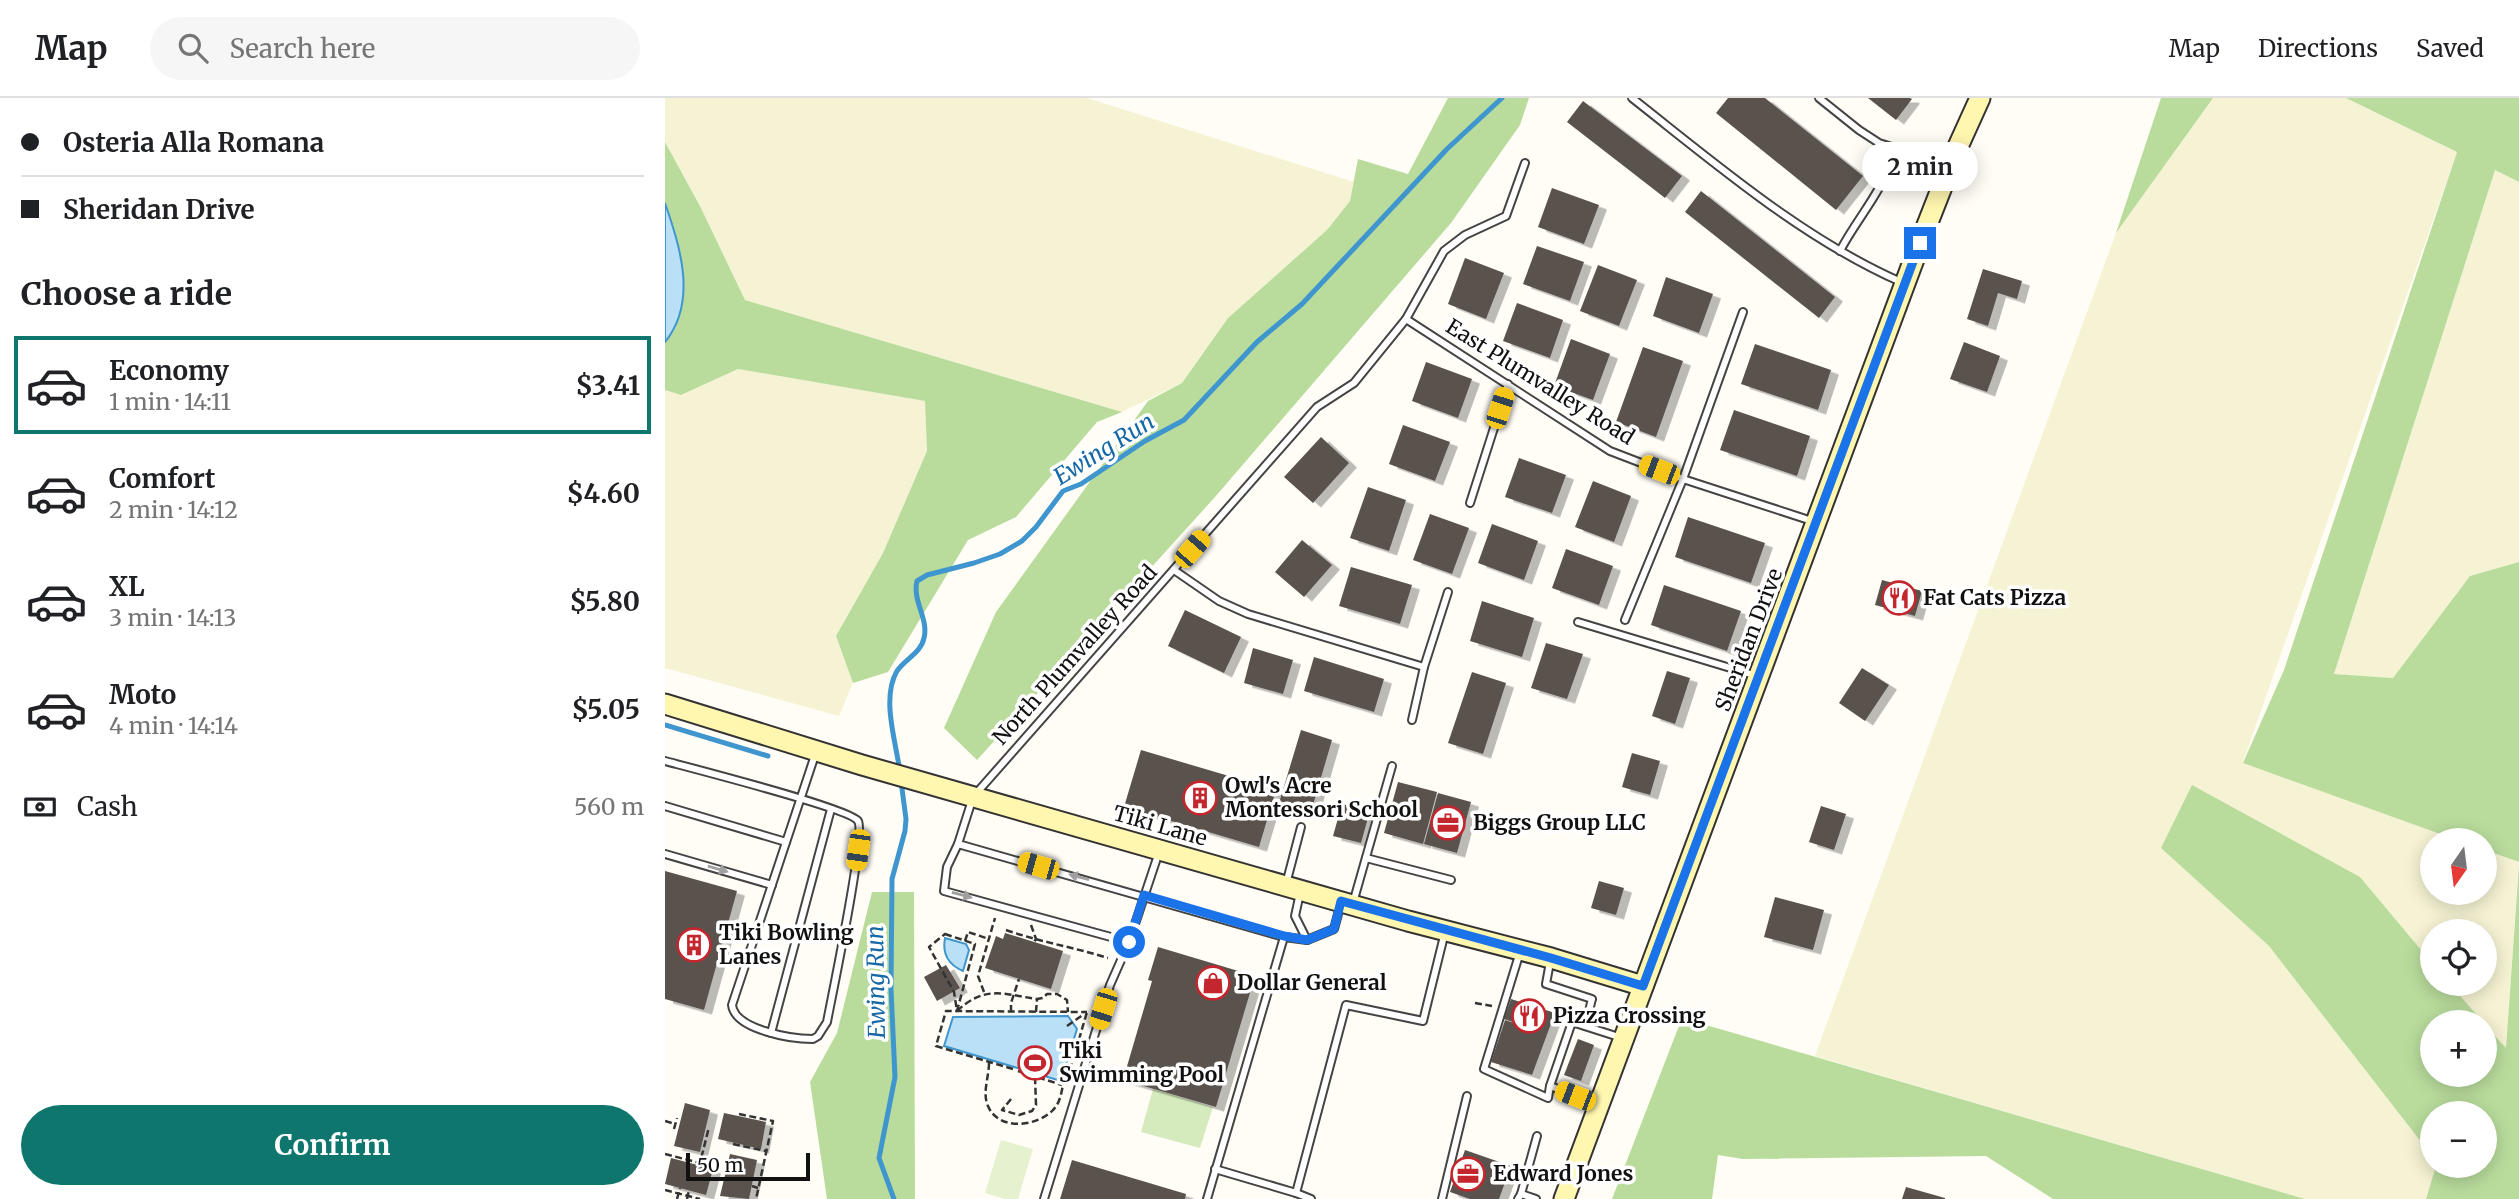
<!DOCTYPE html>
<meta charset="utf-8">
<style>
body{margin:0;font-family:Merriweather,serif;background:#f6f6f6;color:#202124;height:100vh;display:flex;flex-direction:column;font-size:26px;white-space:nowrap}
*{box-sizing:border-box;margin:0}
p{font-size:23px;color:#757577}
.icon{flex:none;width:38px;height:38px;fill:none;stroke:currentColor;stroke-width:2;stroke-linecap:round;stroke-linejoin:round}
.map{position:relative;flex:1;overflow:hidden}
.details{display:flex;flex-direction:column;background:#fff;width:665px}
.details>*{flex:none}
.guide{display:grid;align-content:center;height:154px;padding:0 21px;background:#fff}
.needle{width:46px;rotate:194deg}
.controls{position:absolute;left:1755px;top:730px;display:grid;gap:14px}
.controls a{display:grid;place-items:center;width:77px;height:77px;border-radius:50%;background:#fff;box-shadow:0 4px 18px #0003;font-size:35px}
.scale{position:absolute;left:21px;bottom:18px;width:124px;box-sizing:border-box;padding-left:7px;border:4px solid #111;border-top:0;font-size:19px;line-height:24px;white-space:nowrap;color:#111;-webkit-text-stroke:5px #fff;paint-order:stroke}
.end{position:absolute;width:32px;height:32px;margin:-16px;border:9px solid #1a73e8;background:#fff;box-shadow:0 0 0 4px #fff}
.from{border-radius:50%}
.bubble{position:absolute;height:49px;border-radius:24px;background:#fff;box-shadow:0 4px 18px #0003;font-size:23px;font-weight:700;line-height:49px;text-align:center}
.car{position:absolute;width:21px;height:42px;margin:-21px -10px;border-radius:9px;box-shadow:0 0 5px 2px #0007;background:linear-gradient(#f5c518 24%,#345 0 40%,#f5c518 0 76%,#345 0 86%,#f5c518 0)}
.guide b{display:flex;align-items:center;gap:24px;height:66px;font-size:26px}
.guide b+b{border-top:2px solid #e0e0e0}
.guide i{width:18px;height:18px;background:#202124}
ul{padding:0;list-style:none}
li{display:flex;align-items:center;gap:21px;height:98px;margin:0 14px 10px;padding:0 7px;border:4px solid transparent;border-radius:0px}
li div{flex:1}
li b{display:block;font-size:26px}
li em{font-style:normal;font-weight:700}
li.current{border-color:#0f766e}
li>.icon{width:63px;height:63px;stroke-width:1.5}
h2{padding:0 21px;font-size:32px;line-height:84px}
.pay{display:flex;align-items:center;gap:18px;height:77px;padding:0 21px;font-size:26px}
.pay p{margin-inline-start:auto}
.action{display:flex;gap:14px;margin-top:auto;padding:14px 21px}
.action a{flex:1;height:80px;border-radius:42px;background:#0f766e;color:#fff;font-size:28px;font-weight:700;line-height:80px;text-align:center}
header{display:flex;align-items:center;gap:42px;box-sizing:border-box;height:98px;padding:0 35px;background:#fff;border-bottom:2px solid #e0e0e0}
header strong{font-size:33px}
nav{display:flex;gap:38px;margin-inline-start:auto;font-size:24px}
.search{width:490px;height:63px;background:#f6f6f6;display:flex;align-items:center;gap:18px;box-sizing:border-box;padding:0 24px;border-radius:38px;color:#757577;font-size:26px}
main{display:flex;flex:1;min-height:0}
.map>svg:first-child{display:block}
.farmland{fill:#f6f3d4}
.green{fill:#d5ebbd}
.forest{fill:#b9dc9c}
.pitch{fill:#e6f2cf}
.water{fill:#b9e0f7;stroke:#3f96cf;stroke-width:2}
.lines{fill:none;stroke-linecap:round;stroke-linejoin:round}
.stream{stroke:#3f96cf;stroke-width:5}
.building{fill:#5a524d;filter:url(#shadow)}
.lane-casing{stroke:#444;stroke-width:10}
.secondary-casing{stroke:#333;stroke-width:23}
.path{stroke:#333;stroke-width:2.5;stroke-dasharray:7 3.5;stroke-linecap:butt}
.lane{stroke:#fff;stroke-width:6}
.secondary{stroke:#fff6b0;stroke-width:19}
.oneway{fill:#a0a0a0}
.route{stroke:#1a73e8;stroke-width:9}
.labels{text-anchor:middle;stroke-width:7;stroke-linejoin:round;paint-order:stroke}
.street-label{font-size:21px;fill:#111;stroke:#fff}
.poi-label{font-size:21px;font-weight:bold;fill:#111;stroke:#fff;text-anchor:start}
.water-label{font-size:23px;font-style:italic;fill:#1768a6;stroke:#fff}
</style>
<header>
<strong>Map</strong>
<div class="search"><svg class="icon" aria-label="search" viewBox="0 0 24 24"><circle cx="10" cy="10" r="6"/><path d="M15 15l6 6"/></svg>Search here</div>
<nav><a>Map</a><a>Directions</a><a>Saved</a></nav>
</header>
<main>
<section class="details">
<div class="guide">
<b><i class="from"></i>Osteria Alla Romana</b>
<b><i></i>Sheridan Drive</b>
</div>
<h2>Choose a ride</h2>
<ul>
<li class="current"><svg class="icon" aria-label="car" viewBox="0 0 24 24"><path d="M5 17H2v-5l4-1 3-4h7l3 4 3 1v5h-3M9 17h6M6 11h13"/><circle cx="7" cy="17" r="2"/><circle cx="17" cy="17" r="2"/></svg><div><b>Economy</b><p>1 min · 14:11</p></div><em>$3.41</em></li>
<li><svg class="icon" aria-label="car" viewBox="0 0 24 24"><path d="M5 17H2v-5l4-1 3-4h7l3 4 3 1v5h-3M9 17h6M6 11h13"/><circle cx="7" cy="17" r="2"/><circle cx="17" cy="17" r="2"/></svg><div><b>Comfort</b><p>2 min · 14:12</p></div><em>$4.60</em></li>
<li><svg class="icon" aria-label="car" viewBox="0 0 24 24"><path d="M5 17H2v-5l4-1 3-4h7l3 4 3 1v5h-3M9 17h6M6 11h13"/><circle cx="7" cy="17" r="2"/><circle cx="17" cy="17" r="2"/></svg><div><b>XL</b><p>3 min · 14:13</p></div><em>$5.80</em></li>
<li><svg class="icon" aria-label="car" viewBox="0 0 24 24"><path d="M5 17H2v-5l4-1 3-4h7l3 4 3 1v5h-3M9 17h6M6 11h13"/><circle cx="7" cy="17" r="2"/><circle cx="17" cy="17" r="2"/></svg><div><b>Moto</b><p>4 min · 14:14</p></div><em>$5.05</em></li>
</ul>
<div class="pay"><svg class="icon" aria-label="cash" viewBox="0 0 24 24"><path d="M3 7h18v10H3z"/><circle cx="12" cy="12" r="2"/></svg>Cash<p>560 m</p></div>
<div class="action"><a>Confirm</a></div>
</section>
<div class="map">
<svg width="1854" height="1101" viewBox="0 0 1854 1101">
<defs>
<filter id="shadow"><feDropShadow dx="8" dy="4.5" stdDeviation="0" flood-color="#0004"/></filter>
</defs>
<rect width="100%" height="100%" fill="#fffdf5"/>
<g class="farmland">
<path d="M0 0H422L689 84 685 103 662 132 563 220 517 285 457 314 80 202 36 110 0 44Z"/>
<path d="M1548 0H1681L1792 54 1578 664 1792 742H1768V794H1820V752L1854 764 1841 951 1785 886H1820V833H1768L1767 865 1695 779 1496 750 1604 848 1767 1058 1768 1068H1771L1761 1101H1640L1150 958 1451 135Z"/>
<path d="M1830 72 1854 84V464L1805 478 1728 580 1669 576Z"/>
<path d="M73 271 260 303 262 353 218 455 171 538 188 585 174 618 0 570V292L16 297Z"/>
</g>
<path class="green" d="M488 991 548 1009 535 1050 476 1034Z"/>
<g class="forest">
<path d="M783 0H864L855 27 786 125 550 399 312 662 279 630 331 514 483 303 517 285 563 220 662 132 685 103 693 61 743 76Z"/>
<path d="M1496 0H1548L1451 135Z"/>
<path d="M1681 0H1854V84L1830 72 1669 576 1728 580 1805 478 1854 464V764L1820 752V742H1792L1578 665 1619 572 1792 54Z"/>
<path d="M0 44 36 110 80 202 457 314 432 324 351 419 303 442 223 574 188 585 171 538 218 455 262 353 260 303 73 271 16 297 0 292V244L11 229 13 144 0 105Z"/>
<path d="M1527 687 1695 779 1767 865 1768 886H1785L1818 924H1768V976H1820V927L1841 950 1854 767V1101H1761L1771 1068H1820V1015H1768L1767 1058 1604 848 1496 750Z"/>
<path d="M207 794H249L250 1101H162L145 984 172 935Z"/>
<path d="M1017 920 1640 1101H1388L1321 1058 1078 1061 1053 1057 1047 1101H947Z"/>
</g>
<path class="pitch" d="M336 1042 368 1051 353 1101H340L320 1095Z"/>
<g class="water">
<path d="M0 105C15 149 33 203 0 244Z"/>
<path d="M280 840 301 846 304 852 298 873C284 867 277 856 280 840Z"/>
<path d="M403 918 412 931 396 983 279 948 288 919Z"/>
</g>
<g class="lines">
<g class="stream">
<path d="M0 627 103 658"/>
<path d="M235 674C231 644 216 600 232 573 240 561 256 555 259 540 264 521 247 503 252 483L262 477 309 465 335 456 357 443 371 429 398 393 416 386 480 343 519 322 592 244 637 206 782 51 837 0"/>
<path d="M229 1101 214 1060 230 979 226 891 227 781 240 733 241 721 236 683"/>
</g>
</g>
<g class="building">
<path d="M1063 0H1100L1198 78 1171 112 1051 15Z"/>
<path d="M1203 0H1245L1247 1 1231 22Z"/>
<path d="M918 3 1017 78 1000 100 902 24Z"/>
<path d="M887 90 934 107 919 146 873 129Z"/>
<path d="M1036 93 1170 199 1154 220 1020 114Z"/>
<path d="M872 148 919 164 905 203 858 186Z"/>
<path d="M800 160 839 175 821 221 783 206Z"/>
<path d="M933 167 972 182 954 228 915 213Z"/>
<path d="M1318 171 1357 183 1352 201 1333 195 1323 228 1302 221Z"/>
<path d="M1001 179 1048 196 1034 235 988 218Z"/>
<path d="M852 205 898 222 885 260 838 243Z"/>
<path d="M906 241 945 256 928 302 889 288Z"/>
<path d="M1299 244 1335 258 1322 294 1285 281Z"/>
<path d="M1090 246 1166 272 1153 312 1076 286Z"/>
<path d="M978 249 1018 263 991 339 951 324Z"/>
<path d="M761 264 807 281 793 320 747 303Z"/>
<path d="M1069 312 1145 338 1132 378 1055 352Z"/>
<path d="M738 327 785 344 770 383 724 366Z"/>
<path d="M656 339 684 365 648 405 619 379Z"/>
<path d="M854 360 901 377 887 415 840 399Z"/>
<path d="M928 383 966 398 949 444 910 429Z"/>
<path d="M703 389 741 402 724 453 685 440Z"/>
<path d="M765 416 804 430 787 476 748 462Z"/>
<path d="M1023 419 1100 445 1086 485 1010 459Z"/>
<path d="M827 426 873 443 859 482 813 465Z"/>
<path d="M637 442 667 467 639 499 610 474Z"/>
<path d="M901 451 948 468 934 507 887 490Z"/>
<path d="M686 469 747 487 735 526 674 508Z"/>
<path d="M1217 482 1257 493 1250 518 1210 507Z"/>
<path d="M999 487 1076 513 1062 553 986 527Z"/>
<path d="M817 503 869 520 857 559 805 543Z"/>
<path d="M520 512 576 539 559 575 503 548Z"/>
<path d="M881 545 918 556 902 601 866 590Z"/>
<path d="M588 550 628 562 618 596 579 585Z"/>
<path d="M649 559 719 581 709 614 639 593Z"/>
<path d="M1197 570 1224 587 1200 623 1174 605Z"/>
<path d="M1002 573 1025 580 1010 626 987 618Z"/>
<path d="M807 574 841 585 818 656 783 645Z"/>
<path d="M636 632 667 642 646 714 614 705Z"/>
<path d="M476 652 611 692 594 749 459 709Z"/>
<path d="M967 655 995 663 985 697 957 689Z"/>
<path d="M733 684 772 694 758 746 719 735Z"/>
<path d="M773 695 806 704 792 755 759 746Z"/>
<path d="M677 706 705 713 696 745 668 738Z"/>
<path d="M1156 708 1181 716 1169 752 1144 744Z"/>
<path d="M0 773 72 793 39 912 0 901Z"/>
<path d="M934 783 959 790 951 817 926 810Z"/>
<path d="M1110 799 1159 812 1148 852 1099 839Z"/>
<path d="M340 835 398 853 386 891 320 870 331 838 338 841Z"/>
<path d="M493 849 590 878 551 1009 458 982 487 883 483 882Z"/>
<path d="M281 867 295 890 272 903 259 879Z"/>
<path d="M846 901 890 915 867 977 826 964 840 922 862 929 839 921Z"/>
<path d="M913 941 929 947 916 983 899 977Z"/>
<path d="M20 1005 45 1012 35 1054 9 1048Z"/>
<path d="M59 1015 101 1024 96 1051 53 1041Z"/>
<path d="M800 1052 846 1068 834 1101H805L785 1094Z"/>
<path d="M65 1056 92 1062 84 1101 55 1098Z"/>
<path d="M6 1060 48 1071 41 1097 0 1086Z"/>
<path d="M407 1062 521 1096 520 1101H395Z"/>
<path d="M1241 1089 1280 1100V1101H1237Z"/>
</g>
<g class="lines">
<defs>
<g id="lane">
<path d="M967 0C1051 66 1138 141 1236 184"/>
<path d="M1154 0 1194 32 1214 45 1284 67"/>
<path d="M1175 153C1193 118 1221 91 1229 51"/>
<path d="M741 221 945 353 1018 381 1147 423"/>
<path d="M805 405 843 286"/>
<path d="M509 472 554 503 583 516 759 569"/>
<path d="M960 522 1018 381 1078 214"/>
<path d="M913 524 1092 578"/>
<path d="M747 622 759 569 783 494"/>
<path d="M0 663C26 670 186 711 193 723 201 736 167 897 162 924L153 938 148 941C127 941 70 932 67 907 95 823 123 739 151 654"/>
<path d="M0 708 121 744"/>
<path d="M293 746 619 839 542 1101"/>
<path d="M0 756 107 787"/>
<path d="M701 760 786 782"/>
<path d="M621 786 636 729"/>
<path d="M635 795 630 818 642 842"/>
<path d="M688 805 727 668"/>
<path d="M619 839 642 842 669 831 676 805"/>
<path d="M464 844 279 793 282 769 293 746 308 699 652 309 689 285 741 221 779 153 800 137 841 118 860 65"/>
<path d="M855 854 819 971 883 1000 885 988"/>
<path d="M885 864 881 886 927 901 920 928"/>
<path d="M106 935 166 711"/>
<path d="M933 1006 885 988 907 924 957 940"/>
<path d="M550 1071 631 1095"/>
<path d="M856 1096 872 1038"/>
<path d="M379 1101 445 887 464 844 494 754"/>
<path d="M646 1101 631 1095 681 907 758 923 780 834"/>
<path d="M777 1101 802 998"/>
<path d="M853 1101 856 1096 871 1101"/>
</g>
<g id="secondary">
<path d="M0 606 197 667 743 823 886 860 978 888"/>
<path d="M899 1101 1255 145 1291 53 1315 0"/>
</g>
</defs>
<use href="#lane" class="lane-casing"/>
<use href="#secondary" class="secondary-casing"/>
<g class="path">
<path d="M366 827 371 841 369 844"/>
<path d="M341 832C375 844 408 849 443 860"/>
<path d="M280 836 310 846 292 913 289 894 264 849Z"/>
<path d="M300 843 303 834 321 840"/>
<path d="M319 894 313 878 330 820"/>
<path d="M810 905 827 908"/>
<path d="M292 913C320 887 337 896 372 901L378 900 382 896H392L402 902 403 914"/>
<path d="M346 914V905L354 881"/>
<path d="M371 914 372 901"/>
<path d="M402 928 419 916"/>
<path d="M324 965C324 979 317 995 323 1008 333 1033 372 1029 388 1012 395 1005 396 996 398 987"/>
<path d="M348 971 271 948 281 913 422 914"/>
<path d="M405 972 422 914"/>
<path d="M353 973 397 987"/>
<path d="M346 1001 337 1012 354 1017 367 1013 371 1007 370 978"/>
<path d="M74 1016 108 1023 91 1101"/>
<path d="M0 1023 10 1026"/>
<path d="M9 1031 12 1020"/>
<path d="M68 1046 101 1053"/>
<path d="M0 1056 35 1065 44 1029"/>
<path d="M87 1088 93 1090"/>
<path d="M0 1092 35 1101"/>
<path d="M12 1101 15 1090"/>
<path d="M22 1101 24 1092"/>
</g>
<use href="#lane" class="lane"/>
<use href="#secondary" class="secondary"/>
</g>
<defs><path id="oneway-solid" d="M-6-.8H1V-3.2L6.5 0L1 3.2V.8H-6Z" transform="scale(1.75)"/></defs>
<g class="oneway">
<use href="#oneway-solid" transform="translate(53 771) rotate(16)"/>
<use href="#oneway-solid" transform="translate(414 779) rotate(-165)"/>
<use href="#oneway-solid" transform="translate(297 797) rotate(15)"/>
</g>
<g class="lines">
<path class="route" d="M464 844 479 797 619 838 642 842 669 831 676 803 886 860 978 888 1255 145"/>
</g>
<defs>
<symbol id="restaurant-ring" viewBox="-11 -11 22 22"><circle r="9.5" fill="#fff" stroke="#c4262e" stroke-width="1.5"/><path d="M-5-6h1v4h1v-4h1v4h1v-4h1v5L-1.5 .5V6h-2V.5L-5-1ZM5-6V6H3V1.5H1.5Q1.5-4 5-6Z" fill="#c4262e"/></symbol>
<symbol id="building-ring" viewBox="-11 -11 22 22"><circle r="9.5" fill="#fff" stroke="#c4262e" stroke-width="1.5"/><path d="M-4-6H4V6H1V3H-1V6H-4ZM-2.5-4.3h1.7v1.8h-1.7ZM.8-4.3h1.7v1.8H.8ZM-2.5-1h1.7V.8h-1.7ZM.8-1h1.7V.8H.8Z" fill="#c4262e"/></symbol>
<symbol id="office-ring" viewBox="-11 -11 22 22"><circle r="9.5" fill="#fff" stroke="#c4262e" stroke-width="1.5"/><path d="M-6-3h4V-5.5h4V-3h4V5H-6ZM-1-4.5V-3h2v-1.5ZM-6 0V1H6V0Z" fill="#c4262e"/></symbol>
<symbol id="shop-ring" viewBox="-11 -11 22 22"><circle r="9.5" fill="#fff" stroke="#c4262e" stroke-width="1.5"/><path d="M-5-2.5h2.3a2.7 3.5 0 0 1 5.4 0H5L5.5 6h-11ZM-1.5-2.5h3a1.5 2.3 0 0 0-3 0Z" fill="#c4262e"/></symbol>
<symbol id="stadium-ring" viewBox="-11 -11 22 22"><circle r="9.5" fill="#fff" stroke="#c4262e" stroke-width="1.5"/><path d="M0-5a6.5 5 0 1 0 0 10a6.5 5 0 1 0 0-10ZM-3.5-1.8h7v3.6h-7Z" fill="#c4262e"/></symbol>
</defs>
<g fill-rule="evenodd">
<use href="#restaurant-ring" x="1215" y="481" width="38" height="38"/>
<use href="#building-ring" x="516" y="681" width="38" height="38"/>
<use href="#office-ring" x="764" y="706" width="38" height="38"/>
<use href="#building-ring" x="10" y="828" width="38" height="38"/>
<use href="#shop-ring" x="529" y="866" width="38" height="38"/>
<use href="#restaurant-ring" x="845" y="899" width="38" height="38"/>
<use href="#stadium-ring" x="351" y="946" width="38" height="38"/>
<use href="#office-ring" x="784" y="1057" width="38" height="38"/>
</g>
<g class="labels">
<g class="street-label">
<text transform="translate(875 284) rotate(32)" y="7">East Plumvalley Road</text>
<text transform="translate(1084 542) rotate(-69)" y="7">Sheridan Drive</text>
<text transform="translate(410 557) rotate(-48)" y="7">North Plumvalley Road</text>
<text transform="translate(495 728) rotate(16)" y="7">Tiki Lane</text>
</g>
<g class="poi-label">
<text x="1258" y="507">Fat Cats Pizza</text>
<text x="560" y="695">Owl's Acre<tspan x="560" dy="24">Montessori School</tspan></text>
<text x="808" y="732">Biggs Group LLC</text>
<text x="54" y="842">Tiki Bowling<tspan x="54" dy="24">Lanes</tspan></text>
<text x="572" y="892">Dollar General</text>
<text x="888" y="925">Pizza Crossing</text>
<text x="394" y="960">Tiki<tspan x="394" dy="24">Swimming Pool</tspan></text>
<text x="828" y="1083">Edward Jones</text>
</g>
<g class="water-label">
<text transform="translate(439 351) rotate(-32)" y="8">Ewing Run</text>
<text transform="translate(211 884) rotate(-91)" y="8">Ewing Run</text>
</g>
</g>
</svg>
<div class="controls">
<a><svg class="needle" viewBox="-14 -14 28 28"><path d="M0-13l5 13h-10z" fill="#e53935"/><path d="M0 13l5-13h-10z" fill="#757577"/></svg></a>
<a><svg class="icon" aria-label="locate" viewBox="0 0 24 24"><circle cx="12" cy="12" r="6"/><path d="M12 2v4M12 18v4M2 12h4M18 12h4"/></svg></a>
<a>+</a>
<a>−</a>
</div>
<div class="scale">50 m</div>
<i class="end from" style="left:464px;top:844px"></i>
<i class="end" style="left:1255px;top:145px"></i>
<div class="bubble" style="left:1197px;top:44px;width:116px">2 min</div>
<i class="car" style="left:835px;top:310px;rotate:18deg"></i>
<i class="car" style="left:994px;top:372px;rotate:291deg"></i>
<i class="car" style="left:527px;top:451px;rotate:41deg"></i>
<i class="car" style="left:193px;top:752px;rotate:188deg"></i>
<i class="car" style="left:373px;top:768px;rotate:286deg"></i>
<i class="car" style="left:438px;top:911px;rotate:197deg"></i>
<i class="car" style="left:910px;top:998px;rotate:291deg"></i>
</div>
</main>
